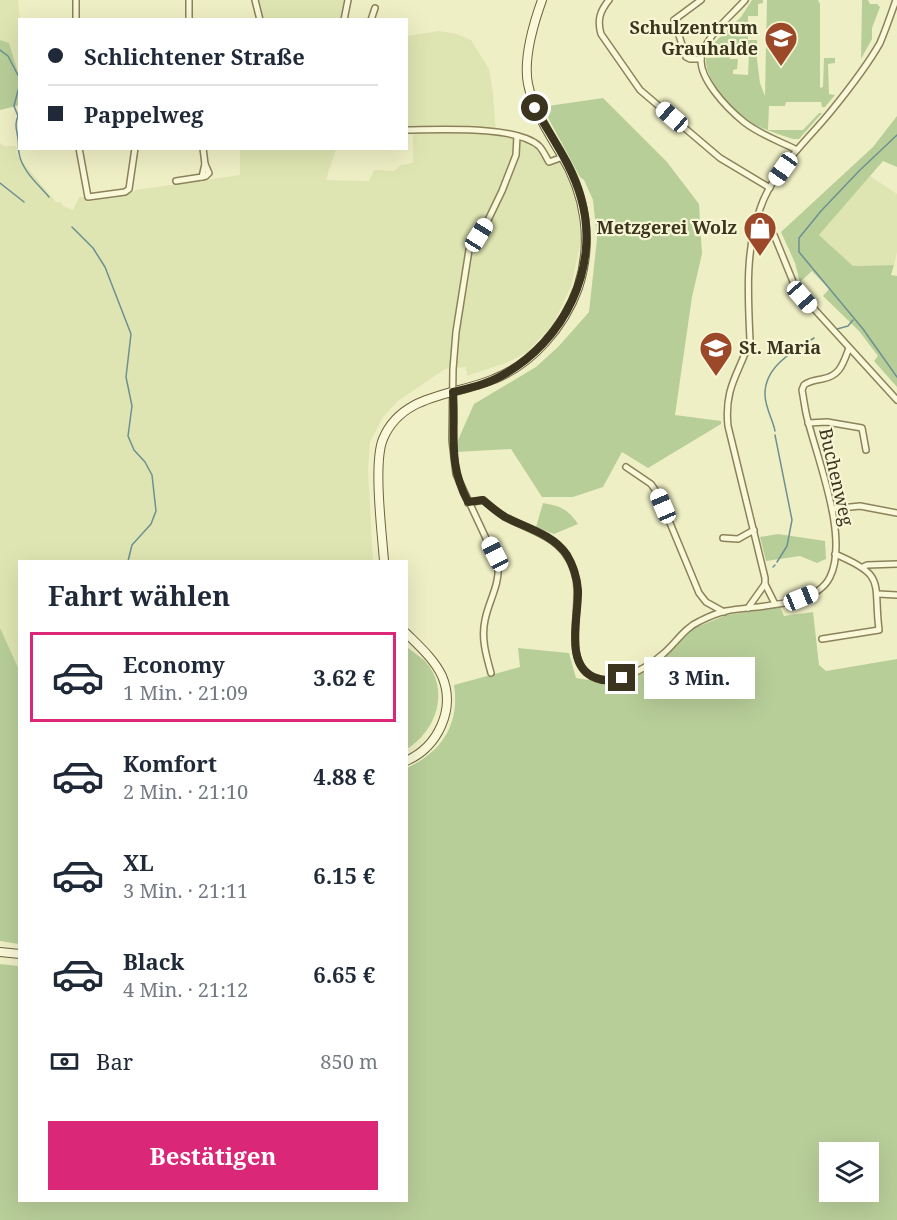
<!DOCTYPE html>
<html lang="de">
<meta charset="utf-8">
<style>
body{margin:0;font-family:"Noto Serif",serif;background:#f6f6f7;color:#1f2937;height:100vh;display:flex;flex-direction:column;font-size:22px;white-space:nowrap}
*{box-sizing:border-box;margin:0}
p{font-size:20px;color:#747a83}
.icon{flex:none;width:33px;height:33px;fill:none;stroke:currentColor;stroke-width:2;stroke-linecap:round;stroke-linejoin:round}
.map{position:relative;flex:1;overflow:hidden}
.side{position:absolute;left:18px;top:560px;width:390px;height:642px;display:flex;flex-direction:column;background:#fff;border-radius:0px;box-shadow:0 6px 24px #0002}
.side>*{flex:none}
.top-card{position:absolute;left:18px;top:18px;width:390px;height:132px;border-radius:0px;box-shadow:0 6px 24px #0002;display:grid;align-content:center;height:132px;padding:0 30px;background:#fff}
.fabs{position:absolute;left:819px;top:1142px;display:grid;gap:12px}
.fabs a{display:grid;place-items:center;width:60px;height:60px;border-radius:0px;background:#fff;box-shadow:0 6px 24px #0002;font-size:30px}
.end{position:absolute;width:27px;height:27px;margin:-14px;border:8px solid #3b341f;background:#fff;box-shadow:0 0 0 3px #fff}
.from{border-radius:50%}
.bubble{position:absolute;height:42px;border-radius:0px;background:#fff;box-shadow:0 6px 24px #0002;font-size:20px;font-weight:700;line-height:42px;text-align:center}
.car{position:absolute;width:18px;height:36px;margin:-18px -9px;border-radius:8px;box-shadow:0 0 4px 2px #0007;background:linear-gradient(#fff 24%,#345 0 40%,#fff 0 76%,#345 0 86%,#fff 0)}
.top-card b{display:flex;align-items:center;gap:21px;height:57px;font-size:22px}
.top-card b+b{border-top:2px solid #e0e1e3}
.top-card i{width:15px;height:15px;background:#1f2937}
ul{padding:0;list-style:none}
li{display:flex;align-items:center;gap:18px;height:90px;margin:0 12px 9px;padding:0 18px;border:3px solid transparent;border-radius:0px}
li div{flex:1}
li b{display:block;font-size:22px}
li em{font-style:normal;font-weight:700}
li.on{border-color:#db2777}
li>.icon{width:54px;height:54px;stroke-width:1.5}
h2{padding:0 30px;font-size:27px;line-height:72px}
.pay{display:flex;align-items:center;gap:15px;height:66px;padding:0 30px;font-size:22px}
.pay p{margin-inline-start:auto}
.action{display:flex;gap:12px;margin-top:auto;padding:12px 30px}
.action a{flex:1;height:69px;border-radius:0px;background:#db2777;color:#fff;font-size:24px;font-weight:700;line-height:69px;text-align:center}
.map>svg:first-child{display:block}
.farmland{fill:#dfe5b2}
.green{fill:#b8ce99;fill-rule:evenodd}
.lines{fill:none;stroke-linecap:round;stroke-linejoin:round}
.stream{stroke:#6d9091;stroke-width:1.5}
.minor-casing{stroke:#8b825b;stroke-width:8}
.secondary-casing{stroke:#6d633e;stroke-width:10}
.minor{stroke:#f9f9d9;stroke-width:5}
.secondary{stroke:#f9f9d9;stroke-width:8}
.route{stroke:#3b341f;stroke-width:8}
.labels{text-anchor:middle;stroke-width:4.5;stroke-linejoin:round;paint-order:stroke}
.poi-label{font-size:18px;font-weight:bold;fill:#3b341f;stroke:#f6f6d5;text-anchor:end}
.street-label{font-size:18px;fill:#3b341f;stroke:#f6f6d5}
</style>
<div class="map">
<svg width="897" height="1220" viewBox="0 0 897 1220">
<rect width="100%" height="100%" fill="#efefc5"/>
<g class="farmland">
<path d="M0 0H18L20 19 19 76 9 43 0 40Z"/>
<path d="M251 0H348L344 20 259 19Z"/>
<path d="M439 31 457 34 471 40 489 69 493 93 496 133 517 136 539 147 549 162H561L575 190 581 214 582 237 571 286 553 325 526 353 506 363 467 376 466 367 445 369 398 401 383 417 370 442 368 470 373 561H20L18 671 0 628V143L4 146H16L17 155 56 202H61L63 206 73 210 79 197H83L87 202 129 194 136 190 240 175V149H336L326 180 369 181 374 170 394 171 401 165 413 163V132L407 130V36Z"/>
<path d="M870 176 897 194V252L894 265 853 266 819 235Z"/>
</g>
<g class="green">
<path d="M752 0H763V3L758 4V16H748V40H757V47H738V49L722 47 716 51 711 50 715 42 741 17Z"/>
<path d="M767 0H818L820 4V88L823 87 824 58H835V63L828 64 829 94 835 95 825 107H822L821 102H786L785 106H769L768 130H803L819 113H822L799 139H793C781 135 769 131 757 126 736 117 704 82 706 58L730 57V59H738L737 69 733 70V74L748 75 749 52H756L760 83 765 96Z"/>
<path d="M862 0H868L870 4H877L880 7 872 28V39L861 59Z"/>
<path d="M0 40 9 43 19 76 20 105 0 110Z"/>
<path d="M603 98 667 162 699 204 702 254 692 297 675 415 721 421V424L648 468 622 452 603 487 573 497H542L511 449 456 452 458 440 474 404 536 367 558 347 589 312 597 239 593 200 584 180 580 177 545 112 548 106Z"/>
<path d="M897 116V167L883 161 819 235 853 266 894 265 891 275 897 276V387L874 361 878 356 859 331 823 296 829 289 812 271 800 282 795 263 781 232 873 147Z"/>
<path d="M543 503C560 506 568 509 578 524L554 534 536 527Z"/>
<path d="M778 534 825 541 826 559 817 563 800 556 766 561 760 537Z"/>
<path d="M780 607 784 616 813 612 819 665 826 671 897 659V1220H0V964L19 966 20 1200H406L407 768C442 752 460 724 454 685L520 667 518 648 569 653 576 678 608 683 621 682 634 677 661 659 694 628 727 615ZM830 1152H868V1191H830Z"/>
<path d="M0 628 19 670V944L0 941Z"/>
<path d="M407 647C412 652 420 656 425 661 451 690 436 731 407 749Z"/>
</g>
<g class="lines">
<g class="stream">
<path d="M0 50 8 56 20 79"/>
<path d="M20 83 14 106 18 116C14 126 17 129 18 139 19 144 18 149 19 153 22 171 38 184 49 197"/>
<path d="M897 135 859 171 821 211 799 238V252L863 329 897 377"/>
<path d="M0 183 24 202"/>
<path d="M72 227 93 248 105 267 131 334 126 377 132 406 128 436 134 450 145 462 152 475 156 511 151 524 132 545 128 561"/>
<path d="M837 329 848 326 853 320"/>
<path d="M775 431C773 420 765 407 765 395 764 367 793 351 814 338"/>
<path d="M775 435 792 520 787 546 777 562"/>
<path d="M773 567 775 565"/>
</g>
<defs>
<g id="minor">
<path d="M76 0V20"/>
<path d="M255 0 260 20"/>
<path d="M609 0C600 11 597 20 601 34L640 90 720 158 770 188"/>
<path d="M701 0 674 20 686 57 690 59H701"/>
<path d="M745 0C731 16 709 33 702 54 695 76 728 109 744 122 759 134 779 141 797 150"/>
<path d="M189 20V0"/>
<path d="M344 20 348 0"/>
<path d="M371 20 375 8"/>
<path d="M406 130C437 130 516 125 539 146 543 150 546 157 549 162L563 157"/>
<path d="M79 148 88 197 125 192 129 189 135 148"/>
<path d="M202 177 206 176 209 173 205 164"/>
<path d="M176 181 202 177 205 164 203 148"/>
<path d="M754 227 769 231 774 235 796 289 897 400"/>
<path d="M808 423 827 422 862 428 866 450"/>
<path d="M626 467 651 484 658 494 699 593 706 602 724 612"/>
<path d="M468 503 483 500C490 506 497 512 505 517 537 534 568 538 576 579 582 607 562 663 593 677 615 687 647 668 663 654 676 643 684 628 700 621 708 617 717 613 726 611 755 605 815 608 830 577 849 538 818 461 808 421 805 411 804 400 802 390L804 385C809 381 815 380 822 379 840 376 843 364 849 348"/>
<path d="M832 509 860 506 897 513"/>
<path d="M723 538 738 539 754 530"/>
<path d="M863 567 867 565 897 564"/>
<path d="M765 584 775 604"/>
<path d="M878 594 897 595"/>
<path d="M748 608 765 584V578L728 426C724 387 739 374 750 340 748 297 745 250 760 209 773 170 807 141 832 110 849 89 867 66 880 43 886 29 891 14 896 0"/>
<path d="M822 639 879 630C873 581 887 576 835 554"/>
<path d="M491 673C486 655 481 638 485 620 489 600 500 585 498 564L456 474 452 440 453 369 456 332 469 250 488 220 502 191 516 155 517 136"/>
</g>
<g id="secondary">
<path d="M384 561C382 533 373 463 383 439 402 393 455 396 494 379 532 364 564 327 578 288 593 242 586 195 561 154 548 132 533 109 528 84 523 58 533 25 542 0"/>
<path d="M406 633C419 646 434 659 442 676 456 709 438 747 406 761"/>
<path d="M0 952 20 954"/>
</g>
</defs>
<use href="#minor" class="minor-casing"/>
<use href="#secondary" class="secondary-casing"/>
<use href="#minor" class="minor"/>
<use href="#secondary" class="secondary"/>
</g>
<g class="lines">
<path class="route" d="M535 108C551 137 572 165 581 198 601 268 564 342 501 376 487 384 470 388 453 392 456 434 447 462 468 502L483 500C490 506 497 512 505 517 526 528 553 534 567 555 573 565 577 578 578 590 579 616 563 666 596 678 605 682 613 681 622 678"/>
</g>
<defs>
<symbol id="school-pin" viewBox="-11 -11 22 30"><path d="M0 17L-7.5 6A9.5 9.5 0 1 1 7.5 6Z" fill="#9b4929" stroke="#f6f6d5"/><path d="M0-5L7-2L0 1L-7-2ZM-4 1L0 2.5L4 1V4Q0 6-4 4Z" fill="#fff"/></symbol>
<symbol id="shop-pin" viewBox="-11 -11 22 30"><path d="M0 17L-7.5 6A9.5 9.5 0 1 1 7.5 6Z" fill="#9b4929" stroke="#f6f6d5"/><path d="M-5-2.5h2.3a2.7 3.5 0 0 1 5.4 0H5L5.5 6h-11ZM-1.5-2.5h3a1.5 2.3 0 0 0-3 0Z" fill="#fff"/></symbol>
</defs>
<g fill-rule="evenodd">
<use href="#school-pin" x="762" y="19" width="38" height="52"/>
<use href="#shop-pin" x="741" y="209" width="38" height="52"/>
<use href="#school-pin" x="697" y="329" width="38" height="52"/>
</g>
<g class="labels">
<g class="poi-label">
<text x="758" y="34">Schulzentrum<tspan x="758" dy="21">Grauhalde</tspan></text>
<text x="737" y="234">Metzgerei Wolz</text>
<text x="739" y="354" text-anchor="start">St. Maria</text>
</g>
<g class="street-label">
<text transform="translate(836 477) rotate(77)" y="6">Buchenweg</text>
</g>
</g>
</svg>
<div class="fabs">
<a><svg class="icon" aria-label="layers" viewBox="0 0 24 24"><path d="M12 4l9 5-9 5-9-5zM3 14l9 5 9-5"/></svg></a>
</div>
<i class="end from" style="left:535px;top:108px"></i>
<i class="end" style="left:622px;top:678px"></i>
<div class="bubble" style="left:644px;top:657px;width:111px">3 Min.</div>
<i class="car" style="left:672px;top:117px;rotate:311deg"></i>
<i class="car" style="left:783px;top:169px;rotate:215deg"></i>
<i class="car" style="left:479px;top:235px;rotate:32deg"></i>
<i class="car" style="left:802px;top:297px;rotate:139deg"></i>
<i class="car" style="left:663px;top:506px;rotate:337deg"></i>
<i class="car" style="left:495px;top:554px;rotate:333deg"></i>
<i class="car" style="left:801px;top:598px;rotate:68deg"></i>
<div class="top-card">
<b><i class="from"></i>Schlichtener Straße</b>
<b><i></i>Pappelweg</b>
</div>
<section class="side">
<h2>Fahrt wählen</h2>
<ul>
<li class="on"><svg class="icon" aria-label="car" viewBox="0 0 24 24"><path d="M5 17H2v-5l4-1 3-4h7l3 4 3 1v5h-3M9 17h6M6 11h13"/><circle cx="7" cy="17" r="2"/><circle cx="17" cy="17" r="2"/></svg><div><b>Economy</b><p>1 Min. · 21:09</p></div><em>3.62 €</em></li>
<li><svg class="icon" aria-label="car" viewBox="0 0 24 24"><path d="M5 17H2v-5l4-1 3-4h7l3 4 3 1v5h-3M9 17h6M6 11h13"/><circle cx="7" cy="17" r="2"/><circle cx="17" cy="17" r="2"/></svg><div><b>Komfort</b><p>2 Min. · 21:10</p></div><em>4.88 €</em></li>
<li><svg class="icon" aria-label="car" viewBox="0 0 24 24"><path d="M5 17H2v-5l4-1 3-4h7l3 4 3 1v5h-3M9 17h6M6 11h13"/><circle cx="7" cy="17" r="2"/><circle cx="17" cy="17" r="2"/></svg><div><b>XL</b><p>3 Min. · 21:11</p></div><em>6.15 €</em></li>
<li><svg class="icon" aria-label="car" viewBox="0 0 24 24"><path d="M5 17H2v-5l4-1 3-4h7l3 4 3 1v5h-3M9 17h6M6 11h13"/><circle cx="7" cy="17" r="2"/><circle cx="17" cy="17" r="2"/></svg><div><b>Black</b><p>4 Min. · 21:12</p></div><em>6.65 €</em></li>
</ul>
<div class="pay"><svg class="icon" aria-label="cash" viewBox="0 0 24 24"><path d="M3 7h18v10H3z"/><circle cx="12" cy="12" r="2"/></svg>Bar<p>850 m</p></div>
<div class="action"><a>Bestätigen</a></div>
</section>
</div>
